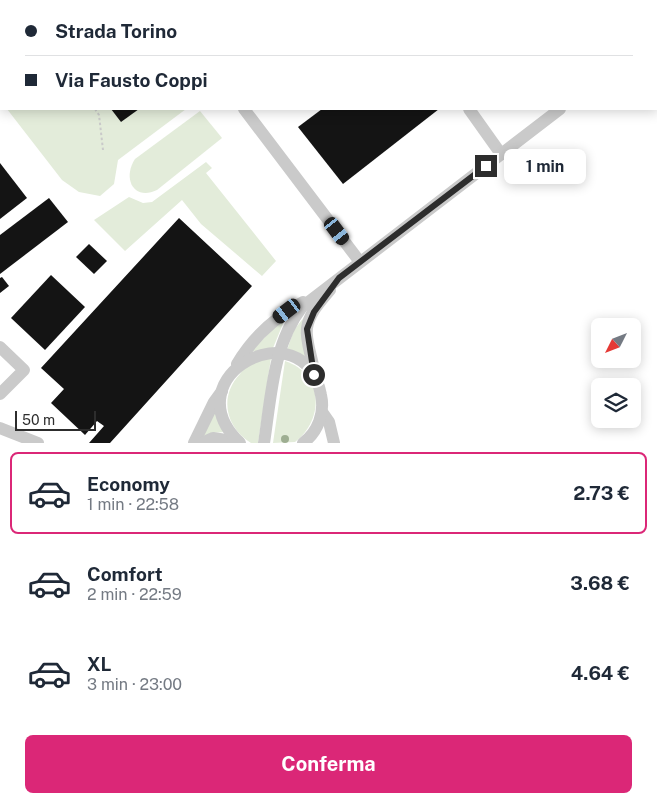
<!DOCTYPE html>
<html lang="it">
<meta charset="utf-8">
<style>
body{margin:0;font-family:"Public Sans",sans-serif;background:#f2f2f3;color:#1f2937;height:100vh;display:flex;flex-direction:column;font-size:19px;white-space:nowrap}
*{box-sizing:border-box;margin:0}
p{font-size:16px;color:#747a83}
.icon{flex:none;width:28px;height:28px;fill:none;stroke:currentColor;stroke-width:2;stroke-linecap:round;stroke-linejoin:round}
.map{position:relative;height:443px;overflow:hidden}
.details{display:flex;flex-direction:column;background:#fff;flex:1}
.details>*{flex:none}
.banner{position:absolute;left:0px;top:0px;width:658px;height:110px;box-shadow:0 2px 12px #0003;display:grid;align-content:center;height:110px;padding:0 25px;background:#fff}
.needle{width:32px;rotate:228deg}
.fabs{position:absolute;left:591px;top:318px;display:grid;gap:10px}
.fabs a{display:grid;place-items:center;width:50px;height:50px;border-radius:8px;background:#fff;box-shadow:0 2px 12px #0003;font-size:25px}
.scale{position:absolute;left:15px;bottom:12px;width:81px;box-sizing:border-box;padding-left:5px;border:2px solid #2d2d2d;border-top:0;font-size:14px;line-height:18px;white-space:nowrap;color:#2d2d2d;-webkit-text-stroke:4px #fff;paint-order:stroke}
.end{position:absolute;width:22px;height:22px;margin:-11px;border:6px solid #2d2d2d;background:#fff;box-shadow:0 0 0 2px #fff}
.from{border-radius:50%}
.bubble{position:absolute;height:35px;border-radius:8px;background:#fff;box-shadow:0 2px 12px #0003;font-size:16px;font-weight:700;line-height:35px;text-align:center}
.car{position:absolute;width:15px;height:30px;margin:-15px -8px;border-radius:6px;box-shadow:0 0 4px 1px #0007;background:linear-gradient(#222 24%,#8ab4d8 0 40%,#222 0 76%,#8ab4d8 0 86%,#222 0)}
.banner b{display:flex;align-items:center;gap:18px;height:48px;font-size:19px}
.banner b+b{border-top:1px solid #e0e1e3}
.banner i{width:12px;height:12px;background:#1f2937}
ul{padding:9px 0 0;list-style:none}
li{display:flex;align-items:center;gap:15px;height:82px;margin:0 10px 8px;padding:0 15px;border:2px solid transparent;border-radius:8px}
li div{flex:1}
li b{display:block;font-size:19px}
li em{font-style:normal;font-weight:700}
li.active{border-color:#db2777}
li>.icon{width:45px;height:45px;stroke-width:1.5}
.cta{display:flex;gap:10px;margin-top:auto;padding:10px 25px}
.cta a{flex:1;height:58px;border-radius:8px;background:#db2777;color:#fff;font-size:20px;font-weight:700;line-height:58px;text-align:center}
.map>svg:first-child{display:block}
.green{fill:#e3ecda}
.building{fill:#141414}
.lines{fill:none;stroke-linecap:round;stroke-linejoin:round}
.minor-tunnel{stroke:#d5d5d5;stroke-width:12;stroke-dasharray:12 6;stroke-linecap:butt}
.path{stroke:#cacaca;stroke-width:2;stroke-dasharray:2.5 2.5;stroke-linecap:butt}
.minor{stroke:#cacaca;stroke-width:12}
.tree{fill:#9eae92}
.route{stroke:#2d2d2d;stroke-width:6}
</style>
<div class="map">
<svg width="657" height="443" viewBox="0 0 657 443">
<rect width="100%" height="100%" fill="#fff"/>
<g class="green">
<path d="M7 109H186L118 160 114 184 100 196 79 192 62 180Z"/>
<path d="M200 111 222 138 157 190C134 201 122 179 135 159Z"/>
<path d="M206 162 212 168 206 173 276 261 262 276 201 224 182 200 125 251 94 220 129 197 143 203 152 202Z"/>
<path d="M309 311V359L287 350 294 330Z"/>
<path d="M287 314 273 348 251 352Z"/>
<path d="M271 358 258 443H251C225 427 219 396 240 374 242 371 245 367 248 365 254 362 264 360 271 358Z"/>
<path d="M285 361C323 373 325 419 295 442L273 443Z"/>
<path d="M217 408 225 432 211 433 202 437Z"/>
</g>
<g class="building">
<path d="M111 109H139L121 122Z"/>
<path d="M322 109H439L343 184 298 127Z"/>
<path d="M0 163 27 198 0 219Z"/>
<path d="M49 198 68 222 0 274V235Z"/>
<path d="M179 218 252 286 110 443H89L104 426 97 421 85 435 51 403 64 389 41 368Z"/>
<path d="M89 244 107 261 94 274 76 257Z"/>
<path d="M51 275 85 307 45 350 11 318Z"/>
<path d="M2 277 9 286 0 293V278Z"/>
</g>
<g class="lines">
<path class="minor-tunnel" d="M335 1 337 0"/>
<g class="path">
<path d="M35 0 36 1"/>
<path d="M88 1V0"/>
<path d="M0 2H1"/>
<path d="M95 109 99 115 103 150"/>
</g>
<g class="minor">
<path d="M161 0 162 1"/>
<path d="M428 1 430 0"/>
<path d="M656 35H657"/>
<path d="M244 109 360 262"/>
<path d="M469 109 501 154"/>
<path d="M0 347 24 370 0 394"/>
<path d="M237 364C253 337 275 317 303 302"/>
<path d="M314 375C314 360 305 343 307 328 309 313 321 301 330 290"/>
<path d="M322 412 329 422 334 443"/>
<path d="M0 428 38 443"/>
<path d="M194 443 214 402 222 391"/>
<path d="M202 443 213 438 239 442"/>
<path d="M240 443C170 376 304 306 321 395 325 413 318 432 303 443"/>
<path d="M264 443C271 398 273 344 302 307L560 109"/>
</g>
</g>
<circle class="tree" cx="285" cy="439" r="4"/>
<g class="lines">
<path class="route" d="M314 375 307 329 314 312 339 278 486 166"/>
</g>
</svg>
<div class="fabs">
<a><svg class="needle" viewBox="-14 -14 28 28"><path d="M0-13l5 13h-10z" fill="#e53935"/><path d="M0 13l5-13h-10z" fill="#747a83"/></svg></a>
<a><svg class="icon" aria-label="layers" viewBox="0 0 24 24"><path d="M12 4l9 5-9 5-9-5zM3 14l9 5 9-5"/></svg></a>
</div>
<div class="scale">50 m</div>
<i class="end from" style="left:314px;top:375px"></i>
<i class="end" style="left:486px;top:166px"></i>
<div class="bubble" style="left:504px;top:149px;width:82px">1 min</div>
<i class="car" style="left:337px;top:231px;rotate:143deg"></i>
<i class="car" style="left:287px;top:311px;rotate:233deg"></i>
<div class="banner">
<b><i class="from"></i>Strada Torino</b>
<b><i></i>Via Fausto Coppi</b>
</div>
</div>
<section class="details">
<ul>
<li class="active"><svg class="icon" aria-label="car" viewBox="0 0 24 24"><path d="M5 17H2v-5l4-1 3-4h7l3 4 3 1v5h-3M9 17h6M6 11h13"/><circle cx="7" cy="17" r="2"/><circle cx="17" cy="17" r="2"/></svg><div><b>Economy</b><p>1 min · 22:58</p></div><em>2.73 €</em></li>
<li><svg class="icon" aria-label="car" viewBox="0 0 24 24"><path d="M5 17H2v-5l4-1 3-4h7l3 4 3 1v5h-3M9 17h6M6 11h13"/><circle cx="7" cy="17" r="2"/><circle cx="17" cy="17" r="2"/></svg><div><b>Comfort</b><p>2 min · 22:59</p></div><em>3.68 €</em></li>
<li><svg class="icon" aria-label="car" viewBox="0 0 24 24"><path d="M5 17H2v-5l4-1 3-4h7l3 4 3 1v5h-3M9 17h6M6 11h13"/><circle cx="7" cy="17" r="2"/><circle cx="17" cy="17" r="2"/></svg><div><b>XL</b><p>3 min · 23:00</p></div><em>4.64 €</em></li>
</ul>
<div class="cta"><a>Conferma</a></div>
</section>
